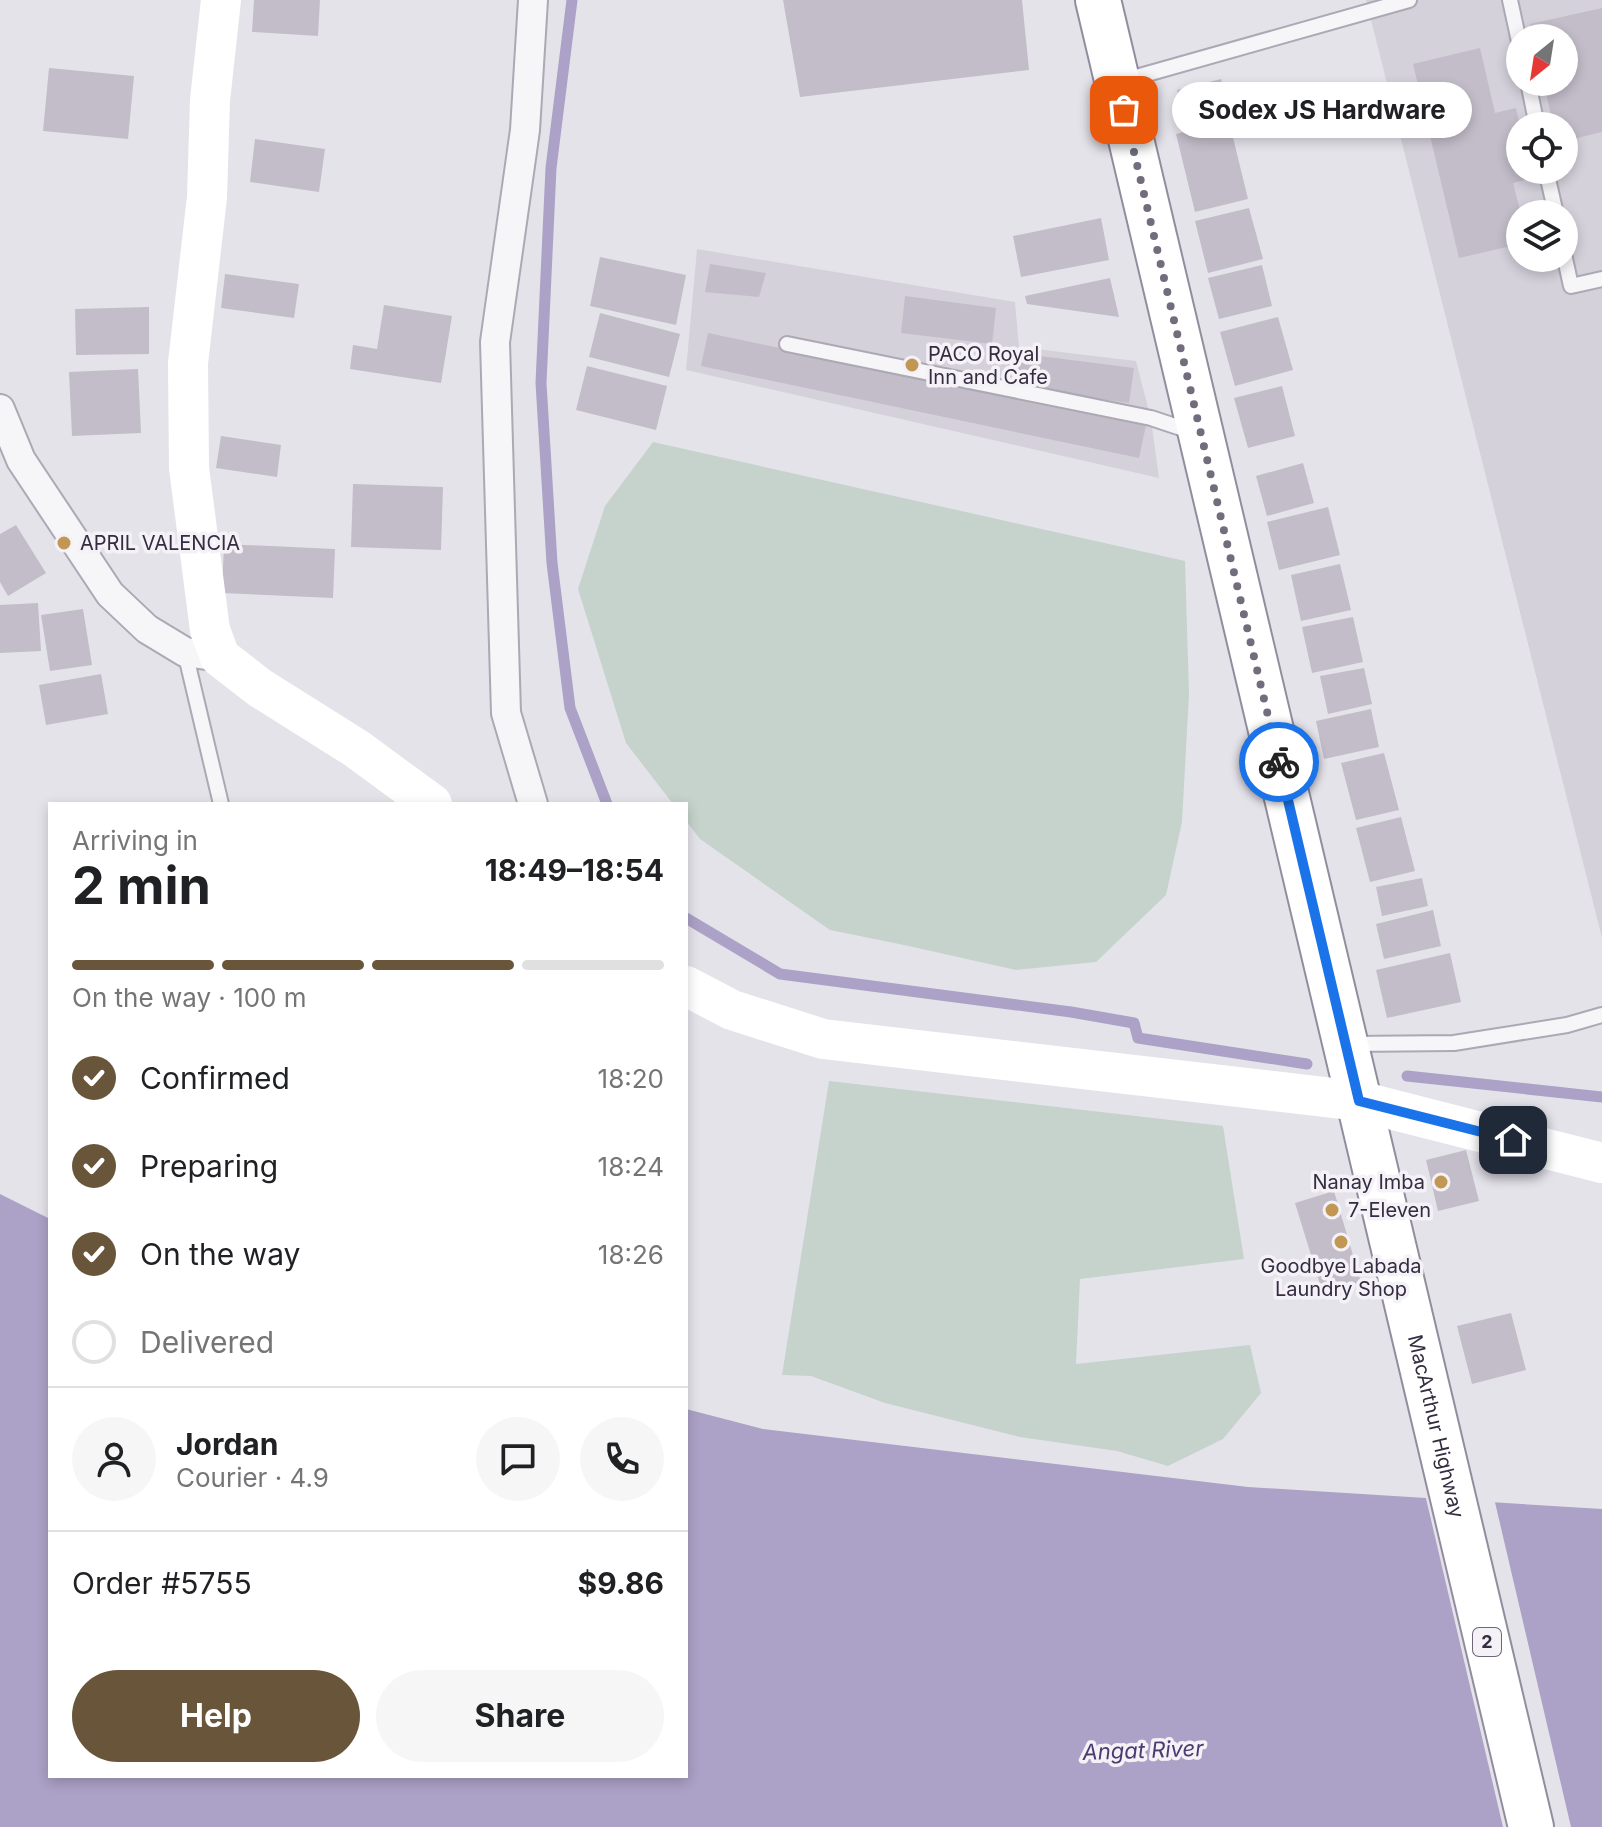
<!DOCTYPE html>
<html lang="en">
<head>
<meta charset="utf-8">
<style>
  :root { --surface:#fff; --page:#f6f6f6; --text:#202124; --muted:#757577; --line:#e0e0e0; --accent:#69563a }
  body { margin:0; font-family:Inter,sans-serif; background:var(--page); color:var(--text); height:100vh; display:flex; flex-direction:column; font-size:30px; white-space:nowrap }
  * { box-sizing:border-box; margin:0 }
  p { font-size:26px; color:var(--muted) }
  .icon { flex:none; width:44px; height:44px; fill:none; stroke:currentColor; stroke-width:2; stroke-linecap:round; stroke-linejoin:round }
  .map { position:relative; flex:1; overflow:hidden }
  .details { position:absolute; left:48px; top:802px; width:640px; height:976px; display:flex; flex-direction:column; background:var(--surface); border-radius:0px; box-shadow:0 4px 12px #0003 }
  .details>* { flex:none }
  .needle { width:52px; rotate:210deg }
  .controls { position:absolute; left:1506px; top:24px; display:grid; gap:16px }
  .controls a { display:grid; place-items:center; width:72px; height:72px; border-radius:50%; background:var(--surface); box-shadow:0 4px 12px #0003; font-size:40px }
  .pin { position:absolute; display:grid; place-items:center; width:68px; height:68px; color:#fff; margin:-34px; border-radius:16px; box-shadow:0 4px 12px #0006 }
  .courier { position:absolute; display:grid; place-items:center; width:80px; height:80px; margin:-40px; border:6px solid #1a73e8; border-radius:50%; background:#fff; color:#222; box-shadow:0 2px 10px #0007 }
  .bubble { position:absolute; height:56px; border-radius:28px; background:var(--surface); box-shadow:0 4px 12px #0003; font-size:26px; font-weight:700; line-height:56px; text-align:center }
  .head em { font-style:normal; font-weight:700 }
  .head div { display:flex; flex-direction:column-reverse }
  .head { display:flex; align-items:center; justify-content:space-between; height:136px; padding:0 24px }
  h1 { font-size:52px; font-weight:700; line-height:60px }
  .bar { display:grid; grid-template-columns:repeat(4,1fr); gap:12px 8px; align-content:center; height:96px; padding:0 24px }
  .bar i { height:10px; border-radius:6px; background:var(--line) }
  .bar .active { background:var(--accent) }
  .bar p { grid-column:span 4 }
  .line { display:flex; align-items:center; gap:20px; padding:0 24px; border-top:2px solid var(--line) }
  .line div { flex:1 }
  .round { display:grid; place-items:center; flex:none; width:84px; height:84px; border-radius:42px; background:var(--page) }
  ol { padding:0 24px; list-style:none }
  li { display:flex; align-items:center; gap:24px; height:88px }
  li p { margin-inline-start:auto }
  li .icon { padding:8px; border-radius:50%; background:var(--accent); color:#fff; stroke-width:4 }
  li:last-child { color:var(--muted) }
  li i { width:44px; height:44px; border:4px solid var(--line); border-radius:50% }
  .button { display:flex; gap:16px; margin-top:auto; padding:16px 24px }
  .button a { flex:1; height:92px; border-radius:48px; background:var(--accent); color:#fff; font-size:32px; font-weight:700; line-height:92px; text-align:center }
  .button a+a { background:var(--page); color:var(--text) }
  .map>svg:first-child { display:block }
</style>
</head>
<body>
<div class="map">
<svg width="1602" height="1827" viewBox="0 0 1602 1827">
  <rect width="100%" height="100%" fill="#e5e3ea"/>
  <!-- built -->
  <path fill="#d5d1db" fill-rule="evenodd" d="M1366 0H1602V938ZM1520 38H1564V82H1520ZM1520 126H1564V170H1520ZM1520 214H1564V258H1520Z
    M697 249 1015 302 1019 347 1136 361 1151 419 1159 478 686 370Z"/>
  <!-- green -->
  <path fill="#c5d3cc" d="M653 442 1185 561 1189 694 1182 822 1166 895 1096 962 1016 970 904 945 830 930 700 839 686 821V804H673L626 743 578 589 605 506Z
    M829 1081 1223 1126 1244 1259 1080 1279 1076 1364 1250 1345 1261 1393 1223 1439 1168 1466 1117 1451 1020 1437 885 1403 811 1376 782 1375Z"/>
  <!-- water -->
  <path fill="#aca1c6" d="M0 1194 50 1219V1776H686V1409L763 1429 1248 1487 1602 1509V1827H0Z"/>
  <!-- pier -->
  <path fill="#e5e3ea" d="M1425 1494 1494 1498 1571 1827H1503Z"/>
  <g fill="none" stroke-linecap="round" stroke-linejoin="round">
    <!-- stream -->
    <path stroke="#aca1c6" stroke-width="11" d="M572 0 551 168 541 383 552 563 570 708 607 804
      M686 918 780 974 1071 1012 1134 1023 1138 1038 1307 1064
      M1407 1076 1602 1097"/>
  </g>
  <!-- building -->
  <path fill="#c2bdc9" d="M254 0H320L318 36 252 32Z
    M783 0H1022L1029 70 800 97Z
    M1602 8V132L1564 141V126H1553L1544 82H1564V38H1534L1530 24Z
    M1480 48 1495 113 1516 108 1520 126V170H1531L1533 178 1513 183 1521 214 1520 244 1459 258 1413 64Z
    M49 68 134 76 128 139 43 131Z
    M1221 79 1230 115 1185 125 1177 90Z
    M1229 121 1248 199 1195 212 1176 134Z
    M255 139 325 149 319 192 250 182Z
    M1249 208 1263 259 1208 273 1195 221Z
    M1101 218 1109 260 1021 277 1013 236Z
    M600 257 686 275 676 325 590 306Z
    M710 264 766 273 759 297 705 292Z
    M1262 265 1272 306 1219 319 1208 278Z
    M225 274 299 284 294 318 221 308Z
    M1110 278 1119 317 1027 304 1025 296Z
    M905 296 996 308 992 344 901 333Z
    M384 305 452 316 441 383 350 369 353 345 377 349Z
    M149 307V354L76 355 75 309Z
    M600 313 680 334 669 377 589 357Z
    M1278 317 1293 370 1235 386 1220 332Z
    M708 333 1146 425 1139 458 701 366Z
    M1016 353 1134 368 1129 403 1012 387Z
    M587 366 667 386 656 430 576 410Z
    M138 369 141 433 72 436 69 372Z
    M1282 386 1295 436 1248 448 1234 398Z
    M221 436 281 445 277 477 216 468Z
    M1303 463 1314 503 1267 516 1256 476Z
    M353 484 443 487 441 550 351 547Z
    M1328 507 1340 555 1279 570 1267 522Z
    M16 525 46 573 8 596 0 582V534Z
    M224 544 335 549 333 598 222 593Z
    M1340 564 1351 610 1301 621 1291 575Z
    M38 603 41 651 0 653V605Z
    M83 609 92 665 50 671 41 615Z
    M1353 617 1363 662 1312 673 1302 627Z
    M1364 668 1372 704 1328 714 1320 676Z
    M101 674 108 714 46 725 39 685Z
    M1371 709 1379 747 1324 759 1316 721Z
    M1384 753 1399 810 1356 820 1341 763Z
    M1401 817 1415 871 1370 882 1356 828Z
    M1422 878 1428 906 1382 916 1376 887Z
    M1433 910 1441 946 1384 959 1376 924Z
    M1450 953 1461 1002 1387 1018 1376 970Z
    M1466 1150 1479 1201 1438 1211 1426 1160Z
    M1334 1191 1361 1282 1323 1294 1295 1203Z
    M1511 1313 1526 1370 1472 1384 1457 1326Z"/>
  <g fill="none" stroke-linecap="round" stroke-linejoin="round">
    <defs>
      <path id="lane" d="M1510 0 1520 46
        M1122 81 1409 0
        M1528 82 1537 126
        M1546 170 1556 214
        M1564 254 1571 286 1602 279
        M787 344 1151 418 1193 432
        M185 652 221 804
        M1350 1044 1454 1043 1567 1025 1602 1015"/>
      <path id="street" d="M0 409 21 460 110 594 147 629 185 652 220 657
        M533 804 506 713 495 342 525 130 533 0"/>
      <g id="highway">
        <path id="s1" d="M1098 0 1531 1827"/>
      </g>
    </defs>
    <!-- lane casing -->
    <use href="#lane" stroke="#aca8b4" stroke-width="18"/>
    <!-- street casing -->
    <use href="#street" stroke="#aca8b4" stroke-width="32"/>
    <!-- highway casing -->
    <use href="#highway" stroke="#938c9f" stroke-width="48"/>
    <!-- lane -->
    <use href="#lane" stroke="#f6f5f8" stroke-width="14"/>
    <!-- street -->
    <use href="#street" stroke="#f6f5f8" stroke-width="28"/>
    <!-- secondary -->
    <path stroke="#fff" stroke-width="40" d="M221 0 210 100 207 197 188 363 189 468 210 630 220 657 260 688 357 749 432 804
      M686 986 732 1010 823 1039 1359 1101 1602 1163"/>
    <!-- highway -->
    <use href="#highway" stroke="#fff" stroke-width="44"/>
  </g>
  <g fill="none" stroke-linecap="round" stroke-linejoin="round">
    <!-- done -->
    <path stroke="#726c7c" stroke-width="8" stroke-dasharray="0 14.4" d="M1124 110 1279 762"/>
    <!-- route -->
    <path stroke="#1a73e8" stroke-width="10" d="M1279 762 1359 1101 1513 1140"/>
  </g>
  <!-- markers -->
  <g fill="#c29754" stroke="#f4f2f7" stroke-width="3">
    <circle cx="912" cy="365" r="8"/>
    <circle cx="64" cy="543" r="8"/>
    <circle cx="1441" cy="1182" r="8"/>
    <circle cx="1332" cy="1210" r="8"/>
    <circle cx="1341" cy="1242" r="8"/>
  </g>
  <g text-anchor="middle" stroke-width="7" stroke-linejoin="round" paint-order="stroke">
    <!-- shield labels -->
    <rect fill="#f4f2f7" stroke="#6e6777" stroke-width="2" x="1473" y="1628" width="28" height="28" rx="6"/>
    <g font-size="18" font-weight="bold" fill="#342c40">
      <text x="1487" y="1648">2</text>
    </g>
    <!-- poi labels -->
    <g font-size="20" fill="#342c40" stroke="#f4f2f7" text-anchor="start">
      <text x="928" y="361">PACO Royal<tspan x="928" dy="23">Inn and Cafe</tspan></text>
      <text x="80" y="550">APRIL VALENCIA</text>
      <text x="1425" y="1189" text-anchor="end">Nanay Imba</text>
      <text x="1348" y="1217">7-Eleven</text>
      <text x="1341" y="1273" text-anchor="middle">Goodbye Labada<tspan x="1341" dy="23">Laundry Shop</tspan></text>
    </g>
    <!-- street labels -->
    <g font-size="20" fill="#342c40" stroke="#f4f2f7">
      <text dy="7" stroke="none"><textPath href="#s1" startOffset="1466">MacArthur Highway</textPath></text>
    </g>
    <!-- water labels -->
    <g font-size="22" font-style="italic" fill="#4b3a71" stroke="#f4f2f7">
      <text transform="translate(1143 1750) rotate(-2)" y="8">Angat River</text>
    </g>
  </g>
</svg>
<div class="controls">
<a><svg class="needle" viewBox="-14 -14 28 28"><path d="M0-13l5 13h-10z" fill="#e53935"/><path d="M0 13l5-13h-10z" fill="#757577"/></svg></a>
<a><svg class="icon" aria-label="locate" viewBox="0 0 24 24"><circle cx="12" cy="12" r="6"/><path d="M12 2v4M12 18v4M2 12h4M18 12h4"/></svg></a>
<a><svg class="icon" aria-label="layers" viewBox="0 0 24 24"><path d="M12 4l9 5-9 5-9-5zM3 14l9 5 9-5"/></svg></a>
</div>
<div class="pin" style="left:1124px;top:110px;background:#ea580c"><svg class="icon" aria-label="bag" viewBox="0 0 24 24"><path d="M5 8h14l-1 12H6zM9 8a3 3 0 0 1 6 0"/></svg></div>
<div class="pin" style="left:1513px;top:1140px;background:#1f2937"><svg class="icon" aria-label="home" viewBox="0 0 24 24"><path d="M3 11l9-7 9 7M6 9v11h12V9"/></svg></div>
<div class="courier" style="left:1279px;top:762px"><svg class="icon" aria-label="bike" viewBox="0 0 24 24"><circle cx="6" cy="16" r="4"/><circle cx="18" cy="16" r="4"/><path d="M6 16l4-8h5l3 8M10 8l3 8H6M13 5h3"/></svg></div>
<div class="bubble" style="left:1172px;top:82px;width:300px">Sodex JS Hardware</div>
<section class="details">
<div class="head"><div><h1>2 min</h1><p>Arriving in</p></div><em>18:49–18:54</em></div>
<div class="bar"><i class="active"></i><i class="active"></i><i class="active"></i><i></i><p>On the way · 100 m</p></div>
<ol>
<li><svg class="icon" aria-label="check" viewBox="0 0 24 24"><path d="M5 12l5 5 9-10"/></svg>Confirmed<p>18:20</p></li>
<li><svg class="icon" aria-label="check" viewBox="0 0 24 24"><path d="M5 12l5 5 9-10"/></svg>Preparing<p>18:24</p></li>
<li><svg class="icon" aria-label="check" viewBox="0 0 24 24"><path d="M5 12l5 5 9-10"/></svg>On the way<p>18:26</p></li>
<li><i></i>Delivered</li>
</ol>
<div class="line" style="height:144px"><a class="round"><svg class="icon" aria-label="person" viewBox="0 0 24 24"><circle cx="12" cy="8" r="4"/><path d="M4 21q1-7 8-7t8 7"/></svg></a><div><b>Jordan</b><p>Courier · 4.9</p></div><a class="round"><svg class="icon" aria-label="chat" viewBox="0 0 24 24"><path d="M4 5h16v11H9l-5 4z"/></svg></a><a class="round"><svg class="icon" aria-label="phone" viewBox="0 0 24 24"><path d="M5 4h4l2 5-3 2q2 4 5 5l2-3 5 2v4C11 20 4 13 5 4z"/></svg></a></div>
<div class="line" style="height:104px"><div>Order #5755</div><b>$9.86</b></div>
<div class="button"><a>Help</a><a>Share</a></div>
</section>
</div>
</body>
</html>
